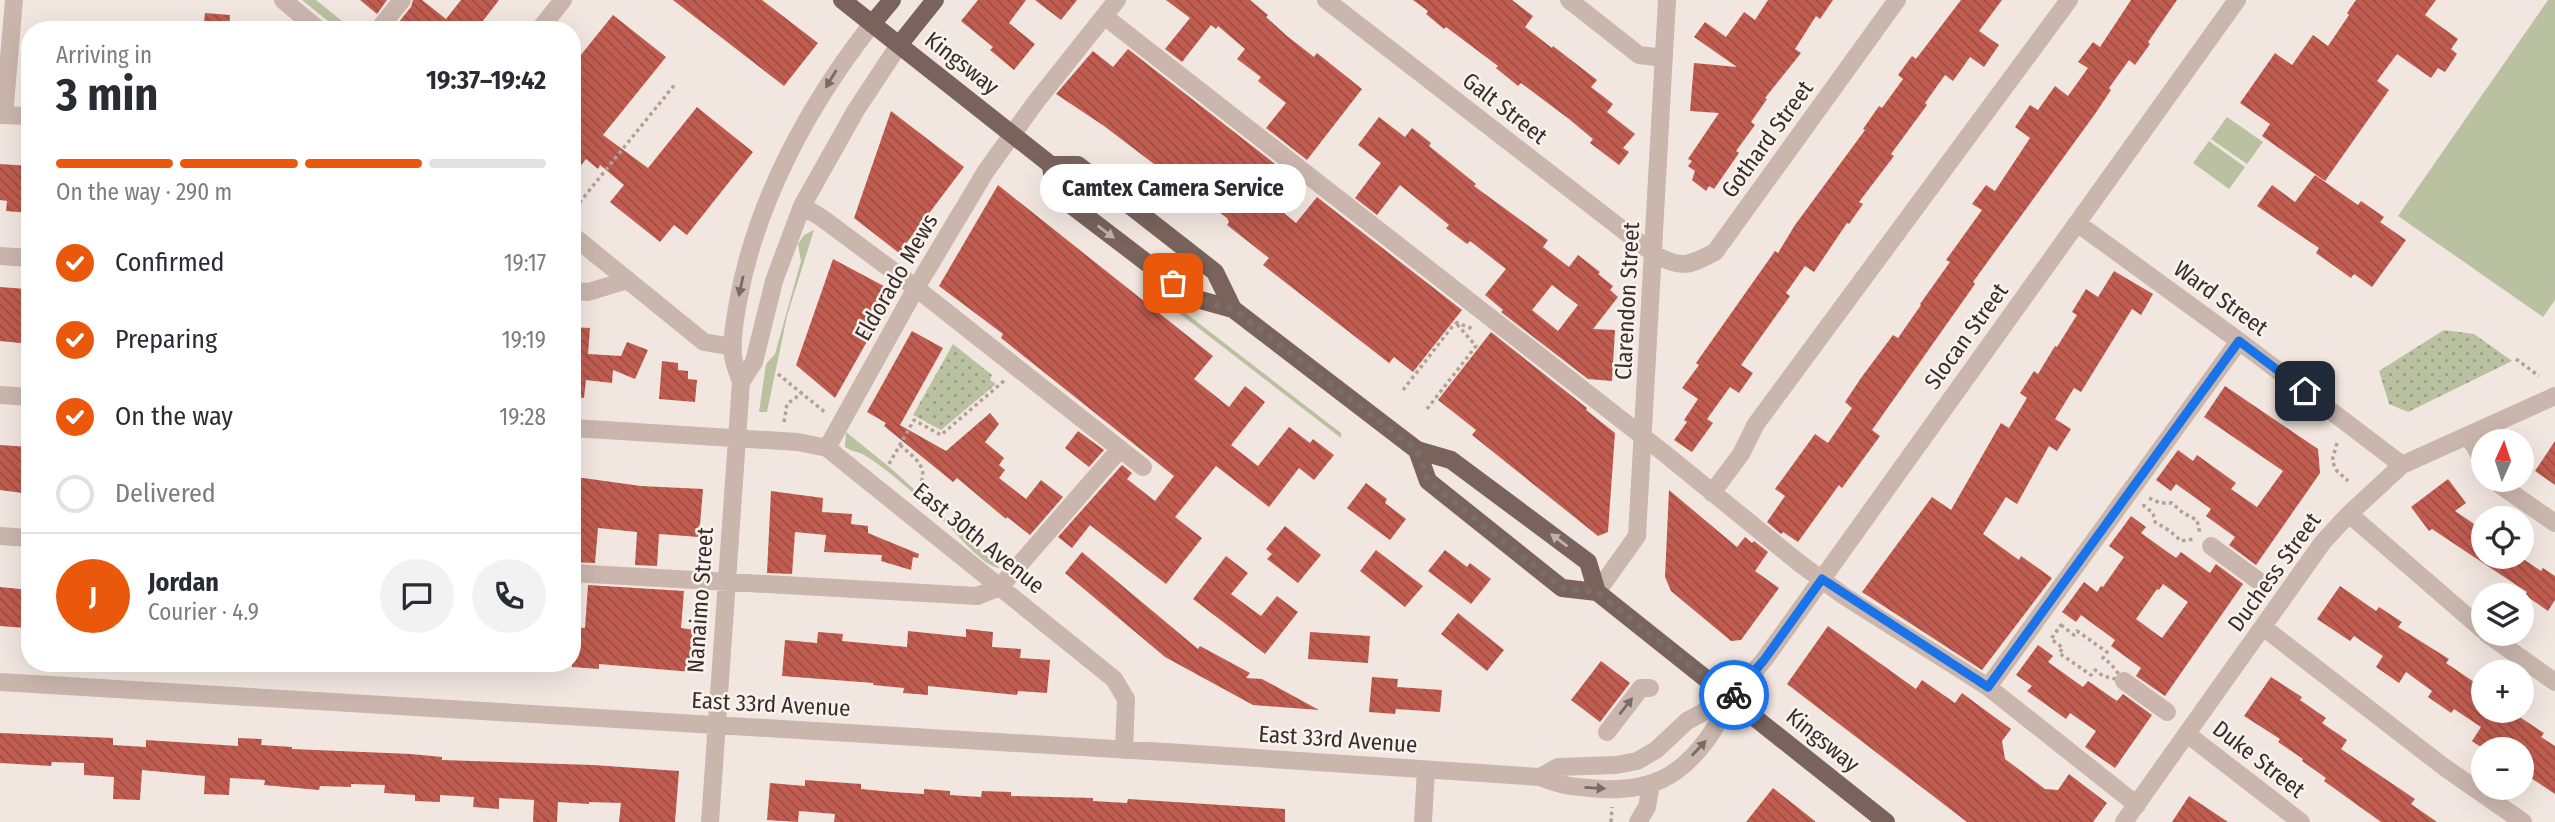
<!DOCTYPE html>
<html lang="en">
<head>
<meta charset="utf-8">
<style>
  :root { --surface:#fff; --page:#f2f2f3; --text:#2b2b33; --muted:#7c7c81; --line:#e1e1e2; --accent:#ea580c }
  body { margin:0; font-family:"Fira Sans Condensed",sans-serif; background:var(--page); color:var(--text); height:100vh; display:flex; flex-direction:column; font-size:26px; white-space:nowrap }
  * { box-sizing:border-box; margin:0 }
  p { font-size:23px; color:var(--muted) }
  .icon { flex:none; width:38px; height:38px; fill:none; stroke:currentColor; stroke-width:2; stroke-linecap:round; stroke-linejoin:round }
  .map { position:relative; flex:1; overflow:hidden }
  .drawer { position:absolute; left:21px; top:21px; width:560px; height:651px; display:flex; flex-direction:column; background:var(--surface); border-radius:28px; box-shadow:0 7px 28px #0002 }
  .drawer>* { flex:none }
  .needle { width:46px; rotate:3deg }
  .buttons { position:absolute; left:2471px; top:429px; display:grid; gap:14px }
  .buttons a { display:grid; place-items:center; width:63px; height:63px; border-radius:50%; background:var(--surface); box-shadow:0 7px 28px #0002; font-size:35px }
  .pin { position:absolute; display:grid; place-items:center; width:60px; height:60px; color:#fff; margin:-30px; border-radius:14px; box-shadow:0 4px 10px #0006 }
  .courier { position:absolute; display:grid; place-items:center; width:70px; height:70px; margin:-35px; border:5px solid #1a73e8; border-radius:50%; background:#fff; color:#222; box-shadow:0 2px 9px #0007 }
  .bubble { position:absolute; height:49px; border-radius:24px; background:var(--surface); box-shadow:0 7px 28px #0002; font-size:23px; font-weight:700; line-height:49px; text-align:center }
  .overview em { font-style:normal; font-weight:700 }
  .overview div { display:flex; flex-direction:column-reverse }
  .overview { display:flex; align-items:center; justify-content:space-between; height:119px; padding:0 35px }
  h1 { font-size:46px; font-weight:700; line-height:52px }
  .bar { display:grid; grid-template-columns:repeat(4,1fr); gap:10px 7px; align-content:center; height:84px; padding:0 35px }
  .bar i { height:9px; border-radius:5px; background:var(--line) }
  .bar .selected { background:var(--accent) }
  .bar p { grid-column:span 4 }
  .line { display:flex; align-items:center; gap:18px; padding:0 35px; border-top:2px solid var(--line) }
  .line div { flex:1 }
  .round { display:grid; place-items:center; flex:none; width:74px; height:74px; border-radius:37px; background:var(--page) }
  ol { padding:0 35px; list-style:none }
  li { display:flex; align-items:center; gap:21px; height:77px }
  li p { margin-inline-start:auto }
  li .icon { padding:7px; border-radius:50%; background:var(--accent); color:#fff; stroke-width:4 }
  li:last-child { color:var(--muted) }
  li i { width:38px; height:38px; border:4px solid var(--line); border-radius:50% }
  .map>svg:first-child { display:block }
</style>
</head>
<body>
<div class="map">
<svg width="2555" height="822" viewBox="0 0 2555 822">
  <defs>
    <pattern id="park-dots" width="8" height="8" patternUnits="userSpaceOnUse" patternTransform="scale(1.75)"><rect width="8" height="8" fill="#bac1a0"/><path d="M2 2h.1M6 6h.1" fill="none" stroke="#989d83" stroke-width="1.8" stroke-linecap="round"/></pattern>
    <pattern id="building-back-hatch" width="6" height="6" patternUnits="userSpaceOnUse" patternTransform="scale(1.75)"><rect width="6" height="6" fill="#c15d50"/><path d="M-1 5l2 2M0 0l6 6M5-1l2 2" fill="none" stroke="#9e4d43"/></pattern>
  </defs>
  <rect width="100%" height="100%" fill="#f2e7e0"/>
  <!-- grass -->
  <path fill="#bac1a0" d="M302 0H316L353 30H339Z
    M2548 0H2555V300L2543 317 2398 216Z
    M2227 117 2263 142 2247 164 2211 139Z
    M2209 141 2245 167 2229 189 2193 163Z
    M814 230 787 316 767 412H759L766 364 775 354 801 261 798 244 804 235Z
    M1152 287 1341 433V438L1149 290Z
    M846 432 893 470 1000 568C986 568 961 539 951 528 929 507 890 470 864 455 858 451 852 452 845 447Z"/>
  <!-- park -->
  <path fill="url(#park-dots)" d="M2444 330 2474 334 2512 361 2408 412 2389 404 2379 371Z
    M953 344 992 375 990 380 996 384 941 430 913 415Z"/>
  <!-- building -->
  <path fill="url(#building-back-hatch)" fill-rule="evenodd" d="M360 0H387L377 14Z
    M413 0H422L446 19 461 0H499L476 30H396L394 28 411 7Z
    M673 0H762L818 43 784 86Z
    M978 0H1026L1009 23 1035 44 1014 70 990 50 993 47 961 21Z
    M1035 0H1077L1061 20Z
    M1166 0H1250L1268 15 1266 17 1287 36 1314 57 1317 53 1362 89 1307 160 1266 128 1286 103 1258 81 1261 77 1237 59 1245 49 1218 26 1216 29 1211 25 1182 62 1165 49 1190 18Z
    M1413 0H1512L1533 16 1525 27 1552 48 1553 46 1597 80 1591 87 1613 104 1607 112 1635 134 1623 148 1629 152 1619 165 1590 143 1593 139 1569 119 1521 83 1518 86 1496 68 1498 66 1446 27 1444 29 1426 14 1428 11Z
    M1768 0H1833L1820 19 1816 16 1795 49 1801 53 1765 98 1767 99 1751 122 1755 125 1736 151 1739 153 1714 189 1709 186 1706 191 1692 180 1695 171 1688 166 1692 161 1688 159 1719 113 1690 111 1694 63 1737 67 1694 37 1705 22 1726 37 1744 12 1755 20Z
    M1961 0H2002L1979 31 1999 45 1984 67 1970 57 1953 81 1945 75 1925 103 1927 105 1891 154 1894 156 1859 202 1863 204 1849 224 1847 223 1814 272 1805 266 1786 293 1790 296 1741 365 1753 373 1739 393 1730 387 1707 419 1713 423 1692 452 1674 440 1687 422 1684 420 1698 399 1682 388 1699 365 1696 363 1775 251 1778 253 1795 225 1865 130 1863 129 1879 106 1882 108 1903 79 1898 75 1912 56 1916 59Z
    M2131 0H2177L2148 42 2150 44 2135 65 2129 60 2109 88 2111 90 2095 114 1973 282 1975 284 1872 430 1880 436 1842 488 1839 485 1798 542 1783 532 1781 534 1767 522 1785 496 1775 489 1815 434 1828 443 1852 408 1845 402 1861 378 1893 335 1898 338 1921 305 1920 304 1950 262 1946 260 1982 210 1972 204 1986 185 1995 191 2030 138 2015 127 2030 105 2038 110 2055 86 2068 96 2088 68 2078 62 2093 42 2100 47Z
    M2356 0H2436L2425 15 2458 39 2451 49 2457 54 2445 72 2438 68 2431 78 2397 54 2377 81 2389 90 2325 181 2262 136 2270 124 2240 103 2275 53 2292 65 2313 35 2328 46 2349 15 2347 13Z
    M205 13 230 15 229 30H203Z
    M613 15 666 57 603 135 648 168 697 107 753 152 687 235 674 225 660 242 610 202 624 185 600 165 598 169 586 159 572 177V66Z
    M1128 49 1293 178 1273 204 1296 223 1317 197 1462 310 1413 372 1394 357 1389 363 1263 265 1269 258 1227 225 1229 222 1227 218 1203 200 1208 194 1181 173 1175 180 1104 126 1056 94 1093 51 1113 67Z
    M891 111 964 167 899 253 854 218Z
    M1379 117 1405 137 1412 128 1431 143 1429 146 1476 184 1474 186 1548 240 1543 247 1569 267 1578 255 1600 272 1598 274 1613 286 1610 290 1618 297 1593 329 1615 330 1612 381 1588 379 1501 312 1503 310 1485 295 1506 269 1470 241 1467 244 1446 228 1449 225 1400 185 1377 215 1355 198 1381 163 1358 145ZM1552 285 1578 305 1558 331 1532 310Z
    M0 164 30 166V213L6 211 7 201 0 200Z
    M2315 175 2358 205 2361 201 2384 217 2380 222 2406 240 2372 287 2354 274 2351 278 2316 253 2319 248 2257 206 2272 185 2295 202Z
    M998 185 1213 356 1194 379 1229 407 1245 386 1265 402 1231 445 1258 466 1289 427 1310 443 1313 439 1334 455 1314 480 1299 468 1269 507 1216 466 1175 517 1202 538 1166 584 1090 525 1072 548 1058 537 1122 465 1132 473 1127 479 1155 501 1174 476 1001 338 1003 334 939 286Z
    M833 259 895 292 835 398 796 365Z
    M2114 271 2153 294 2141 315 2132 309 2081 392 2074 388 2055 419 2071 429 2057 451 2049 446 2017 504 2006 497 1983 534 2019 560 2021 556 2052 578 1982 670 1862 592 1932 497 1951 510 2001 423 2009 428 2027 398 2020 393 2034 371 2038 374 2055 346 2057 347 2077 315 2072 312 2086 289 2098 297Z
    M0 287 26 289 24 319 30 320V344L0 341Z
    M572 327 590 328 588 354 621 356 627 342 648 350 635 379 613 370 612 383 586 380 584 398 572 397Z
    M912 331 943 348 900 425 946 451 990 413 999 424 985 442 1004 458 999 465 1005 470 999 478 1026 499 1041 480 1063 497 1030 535 1007 517 1006 519 957 478 953 482 884 426 886 423 867 412Z
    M1491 332 1587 408 1586 410 1615 433 1608 532 1598 536 1472 435 1476 430 1438 400Z
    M662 361 678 363V370L688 371V379L697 380 695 402 659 399Z
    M2225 386 2318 449 2320 473 2256 565 2229 545 2235 537 2206 516 2211 509 2176 484 2171 491 2156 480 2178 450 2193 461 2197 455 2236 483 2231 489 2257 507 2283 471 2204 417Z
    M1078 431 1104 450 1089 467 1065 448Z
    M2555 441V485L2535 471Z
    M0 445 30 447V494L0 490Z
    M583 478 641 486 703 489 699 537 659 534 657 566 635 565 637 532 598 528 595 563 572 562V479Z
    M2448 479 2466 503 2455 511 2483 530V556H2519L2541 571 2543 568 2555 576V600L2548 611 2525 595 2527 592 2483 563 2432 529 2429 531 2411 507Z
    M1366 483 1387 499 1385 503 1406 519 1390 540 1347 508Z
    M1669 490 1737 547 1745 537 1752 543 1754 541 1768 552 1755 571 1779 588 1741 640 1731 641 1671 591 1665 577Z
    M771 491 823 498 822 512 852 514 851 524 868 526V533L919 554 918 558 913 557 911 570 881 561 882 555 824 552 826 535 795 532 792 574 767 573Z
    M2131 516 2146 527 2141 533 2176 558 2181 552 2210 573 2216 564 2243 584 2165 696 2136 676 2141 668 2111 646 2115 640 2081 615 2076 622 2062 612 2084 582 2097 592 2101 586 2103 587 2124 557 2109 546ZM2163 584 2188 602 2162 638 2136 619 2157 589 2159 590Z
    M1285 526 1321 555 1298 583 1267 559 1272 554 1266 549Z
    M1376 550 1423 586 1405 607 1360 571Z
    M1445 550 1467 567 1470 563 1491 579 1471 604 1428 571Z
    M1082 552 1198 649 1200 646 1250 673 1246 678 1262 679 1319 710 1253 705 1165 657 1065 573Z
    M1226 556 1248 573 1231 594 1261 616 1277 596 1298 612 1265 654 1193 599Z
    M588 585 684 591 681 628 696 630 692 672 599 664V669L572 667V627L585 628Z
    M2340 586 2376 611 2379 607 2402 622 2398 627 2449 659 2446 663 2483 688V710H2509L2544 733 2541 737 2555 746V794L2522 772V749H2484L2472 741 2481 727 2454 709 2451 713 2428 697 2432 691 2406 672 2399 683 2376 667 2383 656 2354 636 2350 641 2317 619Z
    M0 587 30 590 27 628 0 626Z
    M1458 613 1504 650 1487 671 1441 634Z
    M1828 626 1916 689 1922 680 1955 703 1962 693 1989 713 2011 729 2002 741 2005 759 2045 789 2058 790 2069 774 2107 803 2093 822H1967L1787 684Z
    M966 629 993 632 992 647 1021 649 1020 658 1050 660 1047 693 1018 691 1017 695 928 686V695L903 693 904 688 873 685 874 683 782 676 785 640 817 643 818 632 843 634 842 641 907 647 908 631 966 637Z
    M1310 632 1370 636 1368 663 1308 659Z
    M2038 645 2053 656 2048 662 2083 687 2088 681 2117 701 2123 694 2152 715 2115 768 2085 747 2096 731 2070 713 2066 719 2027 691 2032 686 2016 675Z
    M1601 661 1630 683 1600 722 1571 700Z
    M1372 677 1398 679 1397 687 1442 690 1440 712 1396 709 1395 714 1369 712Z
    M2271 677 2302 697 2300 700 2326 718 2322 723 2347 740 2341 749 2415 799 2411 804 2437 822H2381L2324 781 2326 778 2302 761 2303 759 2278 742 2280 739 2244 716Z
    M0 733 113 738V745L146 747V740L238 746V738L262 739 261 745 292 747V749L411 754 442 757V760L593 765 679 771 675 822H619L621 803 589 802V804L558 802 557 822H533L534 800 499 798V809L473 807 474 797 440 795V802L415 801V795L384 793 385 785 351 784V787L320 786 319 790 264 785 265 780 230 778 229 795 204 794 205 776 142 770 140 800 113 799 114 777 84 775V763L52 762 51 766 0 763Z
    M805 780 861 784V789L892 792 924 794V789L950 791V795L981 797 982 791 1011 792V796L1093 798V801L1127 803 1128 799 1285 809V822H834L835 814 799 811 798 822 767 820 770 783 805 786Z
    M1773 788 1796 806 1816 822H1746Z
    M2189 796 2228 822H2172Z"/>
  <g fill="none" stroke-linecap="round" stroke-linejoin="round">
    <!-- path -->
    <path stroke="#b6a096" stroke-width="3.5" stroke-dasharray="3.5 3.5" stroke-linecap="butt" d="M575 208 676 83
      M2516 359 2539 376
      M778 374 826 413
      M1403 390 1455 323
      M1427 409 1476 346 1455 322 1473 329
      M784 422 787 404 802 393
      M2337 443 2332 461 2337 471 2348 481
      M900 445C915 458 932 469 917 489
      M889 464 914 420 941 435 1005 380
      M2149 498 2160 503H2172L2183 513 2197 520 2200 534
      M2144 504V506L2153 513 2155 522 2170 531 2181 541 2194 539
      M2061 625 2074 635 2077 631 2107 652 2103 658 2111 664 2124 681 2103 676 2095 670 2091 675 2059 653 2063 648 2051 639Z
      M1611 822 1612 807"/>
    <!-- minor -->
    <path stroke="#cab6ac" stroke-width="18" d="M283 0 319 30
      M1326 0 1654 254C1681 269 1688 266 1715 252L1897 0
      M1569 0 1639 55 1664 58
      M1104 16 1664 453 1798 562 1844 596 1988 687 2137 805
      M378 30 402 0
      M539 30 563 0
      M0 115 30 116
      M4 115 14 0
      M802 206 822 218 916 288 1143 467
      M2077 223 2239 341 2402 465
      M572 235 699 338 704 342 733 347
      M0 256 30 258
      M572 291 588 292 628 280
      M741 382 754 362 774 281 802 206 856 110 899 45
      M0 395 30 397
      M572 428 798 442 827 448 1114 679 1126 699 1124 750
      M2468 436 2483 460
      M827 448 916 288 986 171 1035 103 1117 0
      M2496 480 2500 485 2555 523
      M1712 493 1741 454 1756 424 2069 0
      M2349 514 2483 630
      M0 536 30 538
      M2211 546 2260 582
      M572 573 977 596 1000 587 1120 449
      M1597 592 1637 536 1667 0
      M2263 627 2444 767 2523 822
      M2487 634 2555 682
      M2124 681 2167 712
      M0 682 1182 753 1540 777C1564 787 1577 787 1602 789 1650 791 1679 778 1708 738 1718 725 1723 709 1732 696 1742 683 1754 672 1764 660L2237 0
      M1988 687 2239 341
      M1607 732 1641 688H1650
      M2187 734 2301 822
      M1540 777 1558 767 1616 765 1637 761 1656 750 1687 721 1731 697
      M710 822 741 382C738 374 734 364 733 356 731 339 735 320 738 302 756 201 809 104 872 24
      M1423 822 1426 770
      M1638 822 1647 807 1651 785
      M2124 822 2323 542 2349 514 2402 465 2555 396"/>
    <!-- major -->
    <path stroke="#7a635d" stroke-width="18" d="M842 0 1051 165H1078L1215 272 1233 309
      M872 24 892 0
      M899 45 935 0
      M1051 165 1054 192 1193 298 1233 309 1417 450 1451 460 1588 562 1597 592
      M1417 450 1428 481 1562 588 1597 592 1886 822"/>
  </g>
  <!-- one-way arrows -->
  <defs><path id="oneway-solid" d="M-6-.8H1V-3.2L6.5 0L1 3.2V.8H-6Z" transform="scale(1.75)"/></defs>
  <g fill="#7a6b65">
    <use href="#oneway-solid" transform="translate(831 79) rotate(121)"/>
    <use href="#oneway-solid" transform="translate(741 286) rotate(102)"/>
    <use href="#oneway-solid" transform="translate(1626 706) rotate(-52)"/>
    <use href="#oneway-solid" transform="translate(1699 748) rotate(-47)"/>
    <use href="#oneway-solid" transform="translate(1595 788) rotate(3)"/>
  </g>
  <g fill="#c0b2ac">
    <use href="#oneway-solid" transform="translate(1106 232) rotate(37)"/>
    <use href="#oneway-solid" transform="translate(1559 540) rotate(-143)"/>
  </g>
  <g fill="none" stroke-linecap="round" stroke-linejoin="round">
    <!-- done -->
    <path stroke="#7a6e6a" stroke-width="7" stroke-dasharray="0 12.6" d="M1173 283 1193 298 1233 309 1417 450 1428 481 1562 588 1597 592 1731 697 1734 695"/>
    <!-- route -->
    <path stroke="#1a73e8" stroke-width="9" d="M1734 695 1764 660 1822 579 1988 687 2239 341 2305 391"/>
  </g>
  <g text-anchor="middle" stroke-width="5" stroke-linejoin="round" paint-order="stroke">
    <!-- street labels -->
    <g font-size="23" fill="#392d2b" stroke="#faf2ed">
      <text transform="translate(962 63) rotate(38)" y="8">Kingsway</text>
      <text transform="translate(1505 108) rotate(38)" y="8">Galt Street</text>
      <text transform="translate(1767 139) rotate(-54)" y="8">Gothard Street</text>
      <text transform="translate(896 277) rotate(-60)" y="8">Eldorado Mews</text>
      <text transform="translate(2221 298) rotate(36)" y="8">Ward Street</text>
      <text transform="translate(1627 301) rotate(-87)" y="8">Clarendon Street</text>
      <text transform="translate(1966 336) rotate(-54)" y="8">Slocan Street</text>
      <text transform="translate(979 538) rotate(39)" y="8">East 30th Avenue</text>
      <text transform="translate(2274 572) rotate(-54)" y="8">Duchess Street</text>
      <text transform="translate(700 600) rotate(-86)" y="8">Nanaimo Street</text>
      <text transform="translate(771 704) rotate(3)" y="8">East 33rd Avenue</text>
      <text transform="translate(1338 739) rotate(4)" y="8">East 33rd Avenue</text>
      <text transform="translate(1823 740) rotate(39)" y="8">Kingsway</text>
      <text transform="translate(2259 759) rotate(38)" y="8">Duke Street</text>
    </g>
  </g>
</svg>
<div class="buttons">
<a><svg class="needle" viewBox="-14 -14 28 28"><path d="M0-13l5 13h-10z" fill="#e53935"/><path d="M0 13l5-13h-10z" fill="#7c7c81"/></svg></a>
<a><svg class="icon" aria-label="locate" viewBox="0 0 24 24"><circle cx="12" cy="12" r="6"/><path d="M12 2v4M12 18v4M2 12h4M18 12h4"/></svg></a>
<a><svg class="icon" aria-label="layers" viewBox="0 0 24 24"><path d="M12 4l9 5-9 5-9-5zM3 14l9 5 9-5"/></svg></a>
<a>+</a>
<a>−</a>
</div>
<div class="pin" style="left:1173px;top:283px;background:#ea580c"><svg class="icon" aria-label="bag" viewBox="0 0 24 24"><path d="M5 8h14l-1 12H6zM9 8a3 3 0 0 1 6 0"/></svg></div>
<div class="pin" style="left:2305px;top:391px;background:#1f2937"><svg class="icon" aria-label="home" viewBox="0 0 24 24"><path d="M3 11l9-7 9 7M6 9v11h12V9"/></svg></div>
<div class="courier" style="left:1734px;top:695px"><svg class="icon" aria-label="bike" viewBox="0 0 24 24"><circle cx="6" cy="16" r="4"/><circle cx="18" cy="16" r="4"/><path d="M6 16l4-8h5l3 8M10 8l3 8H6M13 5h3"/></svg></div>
<div class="bubble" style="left:1040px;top:164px;width:266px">Camtex Camera Service</div>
<section class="drawer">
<div class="overview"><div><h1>3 min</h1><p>Arriving in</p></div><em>19:37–19:42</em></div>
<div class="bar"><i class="selected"></i><i class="selected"></i><i class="selected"></i><i></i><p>On the way · 290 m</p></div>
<ol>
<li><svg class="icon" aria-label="check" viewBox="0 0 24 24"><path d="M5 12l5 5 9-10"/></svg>Confirmed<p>19:17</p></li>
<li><svg class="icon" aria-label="check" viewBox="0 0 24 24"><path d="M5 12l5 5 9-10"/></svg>Preparing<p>19:19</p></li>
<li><svg class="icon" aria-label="check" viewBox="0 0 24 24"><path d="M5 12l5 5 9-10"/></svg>On the way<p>19:28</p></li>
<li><i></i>Delivered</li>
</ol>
<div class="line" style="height:126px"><b class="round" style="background:var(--accent);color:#fff">J</b><div><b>Jordan</b><p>Courier · 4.9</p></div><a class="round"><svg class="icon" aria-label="chat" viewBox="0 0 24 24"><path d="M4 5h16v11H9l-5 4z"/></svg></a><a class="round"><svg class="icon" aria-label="phone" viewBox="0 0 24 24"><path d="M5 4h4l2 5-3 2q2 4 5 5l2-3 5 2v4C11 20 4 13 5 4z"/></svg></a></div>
</section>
</div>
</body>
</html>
